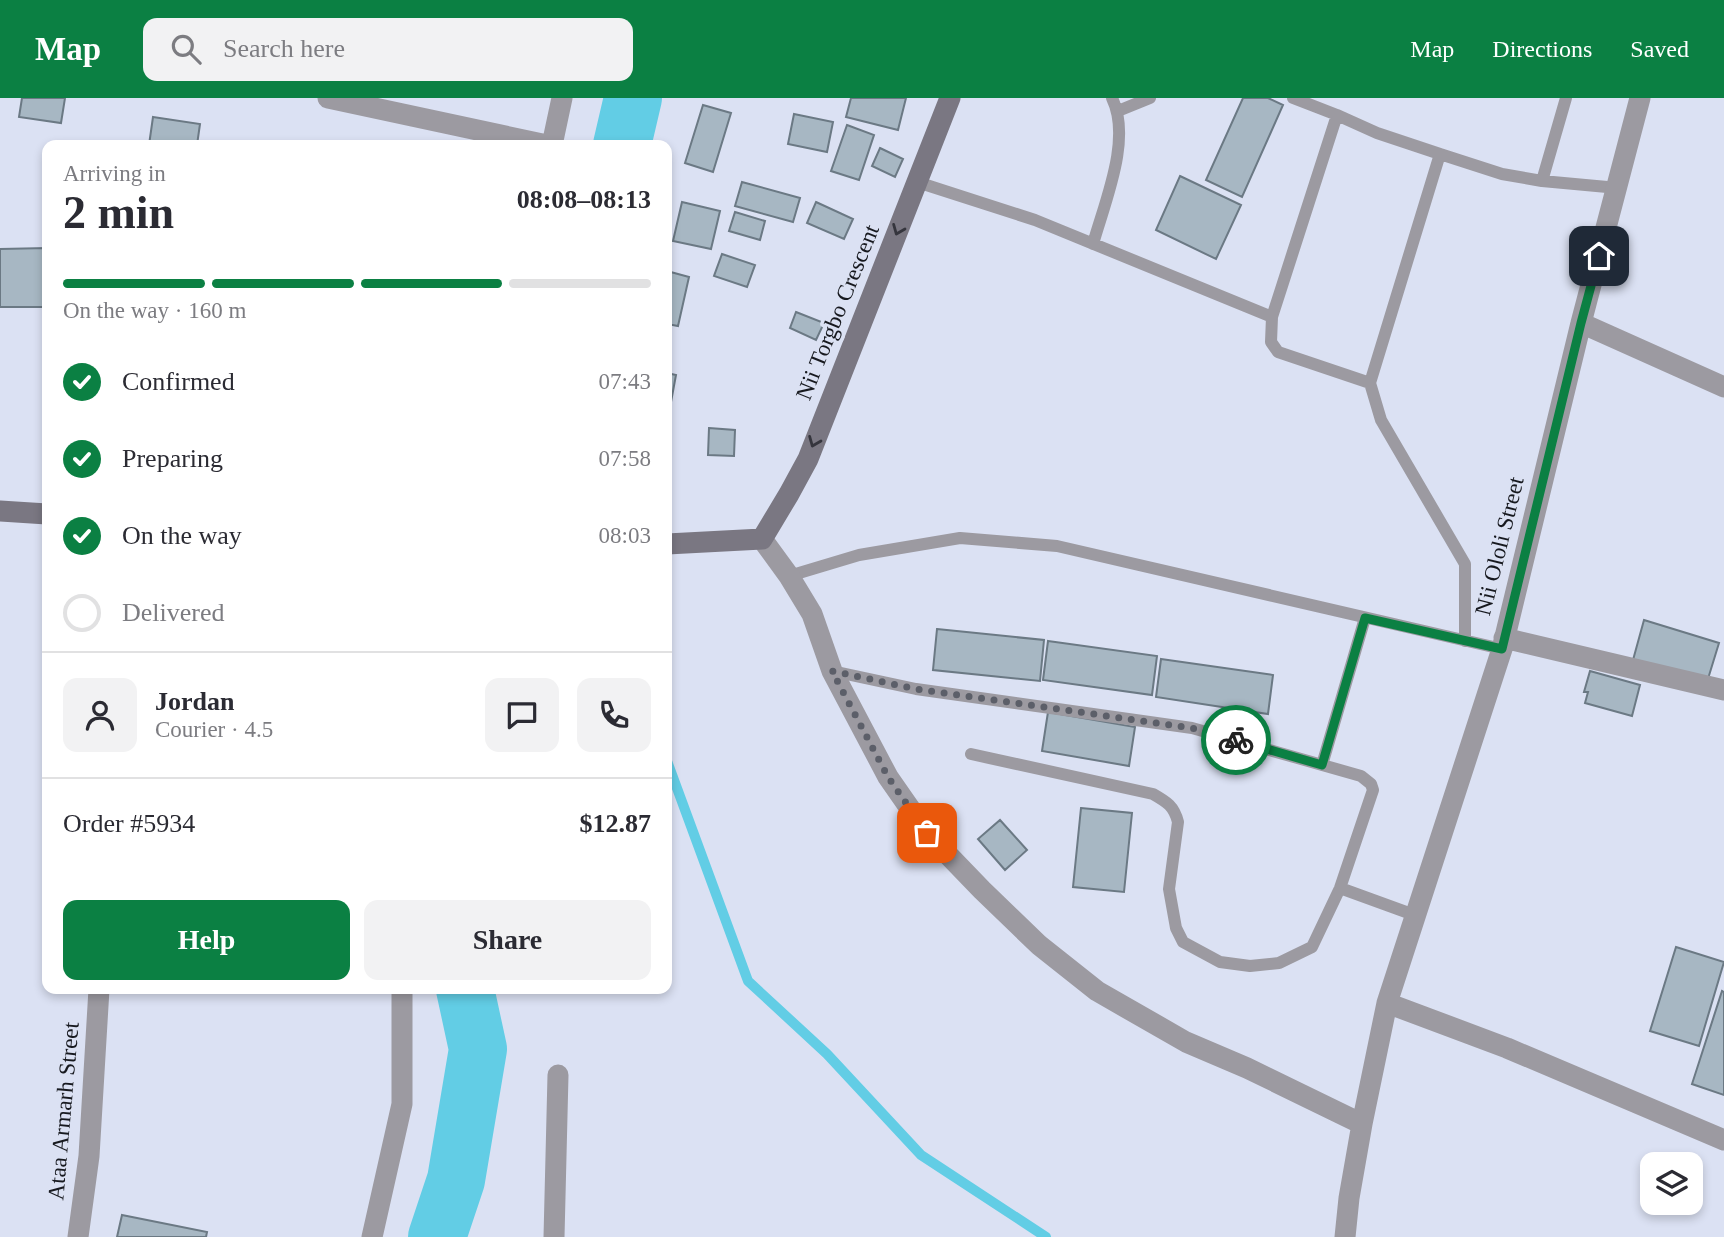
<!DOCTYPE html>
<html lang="en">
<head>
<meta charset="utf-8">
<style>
  :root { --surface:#fff; --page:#f2f2f3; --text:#2b2b33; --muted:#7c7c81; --line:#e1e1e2; --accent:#0b8043 }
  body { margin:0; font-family:"Times New Roman",serif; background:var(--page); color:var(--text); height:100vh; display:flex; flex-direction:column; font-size:26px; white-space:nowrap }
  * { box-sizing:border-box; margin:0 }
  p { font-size:23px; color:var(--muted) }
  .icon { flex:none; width:38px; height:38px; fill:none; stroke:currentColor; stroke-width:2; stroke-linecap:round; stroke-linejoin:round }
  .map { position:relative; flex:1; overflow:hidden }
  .panel { position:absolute; left:42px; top:42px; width:630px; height:854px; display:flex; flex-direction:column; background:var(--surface); border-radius:14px; box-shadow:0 4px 10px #0003 }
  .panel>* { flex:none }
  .tools { position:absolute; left:1640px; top:1054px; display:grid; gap:14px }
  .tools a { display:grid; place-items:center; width:63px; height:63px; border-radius:14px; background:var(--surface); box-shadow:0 4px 10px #0003; font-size:35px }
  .pin { position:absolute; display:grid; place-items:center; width:60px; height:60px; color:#fff; margin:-30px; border-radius:14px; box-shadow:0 4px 10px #0006 }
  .courier { position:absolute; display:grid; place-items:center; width:70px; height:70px; margin:-35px; border:5px solid #0b8043; border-radius:50%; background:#fff; color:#222; box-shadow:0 2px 9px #0007 }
  .overview em { font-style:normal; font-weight:800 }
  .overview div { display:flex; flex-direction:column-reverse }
  .overview { display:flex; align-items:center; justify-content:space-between; height:119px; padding:0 21px }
  h1 { font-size:46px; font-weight:800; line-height:52px }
  .bar { display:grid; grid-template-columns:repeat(4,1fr); gap:10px 7px; align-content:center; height:84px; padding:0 21px }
  .bar i { height:9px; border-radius:5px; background:var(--line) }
  .bar .selected { background:var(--accent) }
  .bar p { grid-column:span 4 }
  .line { display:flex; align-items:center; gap:18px; padding:0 21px; border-top:2px solid var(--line) }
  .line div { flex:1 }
  .round { display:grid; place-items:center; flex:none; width:74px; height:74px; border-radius:14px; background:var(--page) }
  ol { padding:0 21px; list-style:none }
  li { display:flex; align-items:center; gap:21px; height:77px }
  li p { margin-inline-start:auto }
  li .icon { padding:7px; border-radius:50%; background:var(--accent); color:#fff; stroke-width:4 }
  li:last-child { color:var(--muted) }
  li i { width:38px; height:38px; border:4px solid var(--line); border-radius:50% }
  .cta { display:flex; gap:14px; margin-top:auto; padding:14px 21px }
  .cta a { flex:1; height:80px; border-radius:14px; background:var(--accent); color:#fff; font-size:28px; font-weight:800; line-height:80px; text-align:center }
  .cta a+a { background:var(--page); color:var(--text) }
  header { display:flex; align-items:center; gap:42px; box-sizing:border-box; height:98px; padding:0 35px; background:var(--accent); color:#fff }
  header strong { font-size:33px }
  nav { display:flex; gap:38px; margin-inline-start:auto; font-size:24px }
  .search { width:490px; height:63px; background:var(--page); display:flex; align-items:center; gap:18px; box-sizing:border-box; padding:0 24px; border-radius:14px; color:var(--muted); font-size:26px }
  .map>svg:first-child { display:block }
</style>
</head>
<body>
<header>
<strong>Map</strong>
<div class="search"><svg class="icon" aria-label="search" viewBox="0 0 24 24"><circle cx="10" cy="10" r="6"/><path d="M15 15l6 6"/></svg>Search here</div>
<nav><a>Map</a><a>Directions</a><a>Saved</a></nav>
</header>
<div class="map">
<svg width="1724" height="1139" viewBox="0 0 1724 1139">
  <rect width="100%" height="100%" fill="#dbe1f3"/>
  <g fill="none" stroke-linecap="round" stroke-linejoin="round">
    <!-- stream -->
    <path stroke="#62cde5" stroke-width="10" d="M667 663 748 883 827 956 921 1057 1046 1139"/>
    <!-- river -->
    <path stroke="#62cde5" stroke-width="58" d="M622 47 633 0
      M437 1139 456 1082 478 951 465 891"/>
  </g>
  <!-- building -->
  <path fill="#a7b7c3" stroke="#6b7984" stroke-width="2" d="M22 0H65L61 25 19 19Z
    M851 0H906L898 32 846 19Z
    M1243 0H1268L1283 7 1242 99 1206 82Z
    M703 7 731 15 713 74 685 65Z
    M794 16 833 24 827 54 788 46Z
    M153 19 200 26 197 47H149Z
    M847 27 874 37 859 82 831 73Z
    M880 50 903 61 895 79 872 68Z
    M1180 78 1241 107 1216 161 1156 132Z
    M742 84 800 100 793 124 735 108Z
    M682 104 720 113 711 151 673 143Z
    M816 104 853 121 844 141 807 125Z
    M735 114 765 123 760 142 729 133Z
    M47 150V209H0V151Z
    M722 156 755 167 747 189 714 178Z
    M667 173 689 179 678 228 667 226Z
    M796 214 824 225 816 242 790 230Z
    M667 275 676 277 671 304 667 303Z
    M709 330 735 332 734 358 708 357Z
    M1644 522 1719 545 1707 584 1633 562Z
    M937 531 1044 542 1040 583 933 572Z
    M1048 543 1157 558 1152 597 1043 582Z
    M1161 561 1273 577 1268 616 1156 599Z
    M1590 573 1640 587 1632 618 1585 605 1588 594H1584Z
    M1048 614 1135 629 1129 668 1042 653Z
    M1081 710 1132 715 1124 794 1073 789Z
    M1000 722 1027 752 1005 772 978 741Z
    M1676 849 1724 864 1699 948 1650 933Z
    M1722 893 1724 894V997L1692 986Z
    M122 1117 207 1134 206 1139H117Z"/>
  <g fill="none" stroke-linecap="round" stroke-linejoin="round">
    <!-- lane -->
    <path stroke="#9c9aa1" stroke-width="12" d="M1293 0 1337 17
      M1118 13 1150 0
      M1542 83 1566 0
      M917 84 1035 122 1272 219
      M1093 146C1105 103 1132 41 1112 0
      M1370 285 1278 254 1271 244 1272 219 1337 17 1377 35 1440 56
      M789 478 859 457 960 440 1057 448 1502 551
      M1465 543V466L1381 322 1370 285 1440 56 1502 76 1542 83 1618 90
      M832 573 916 591 1192 630 1361 678 1371 686 1373 692 1340 790 1312 849 1279 865 1250 868 1220 864 1183 844 1176 830 1169 791 1178 724C1174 708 1167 704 1153 696L971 656
      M1322 667 1365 520
      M1340 790 1417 818"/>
    <!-- street -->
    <path stroke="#9c9aa1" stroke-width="21" d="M328 0 547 47
      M552 47 562 0
      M1581 225 1724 289
      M762 441 789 478 812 516 832 573 888 679 927 735 982 792 1039 847 1097 893 1186 944 1247 970 1362 1026
      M1504 540 1724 592
      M1387 905 1507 950 1724 1042
      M78 1139 89 1058 99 891
      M372 1139 402 1006V891
      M554 1139 558 977
      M1345 1139 1349 1100 1362 1026 1387 905 1502 551 1581 225 1640 0"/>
    <!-- secondary -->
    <path stroke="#7a7782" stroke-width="21" d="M0 413 47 416
      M667 446 762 441 789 396 808 361 950 0"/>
  </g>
  <!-- one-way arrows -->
  <defs><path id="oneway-chevron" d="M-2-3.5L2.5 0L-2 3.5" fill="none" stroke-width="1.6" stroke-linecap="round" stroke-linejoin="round" transform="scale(1.75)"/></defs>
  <g stroke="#35353d">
    <use href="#oneway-chevron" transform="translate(898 132) rotate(112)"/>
    <use href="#oneway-chevron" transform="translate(814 344) rotate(112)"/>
  </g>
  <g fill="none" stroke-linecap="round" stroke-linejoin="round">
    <!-- done -->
    <path stroke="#5c5f69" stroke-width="7" stroke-dasharray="0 12.6" d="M927 735 888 679 832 573 916 591 1192 630 1236 642"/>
    <!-- route -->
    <path stroke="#0b8043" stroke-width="9" d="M1236 642 1322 667 1365 520 1502 551 1581 225 1599 158"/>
  </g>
  <g text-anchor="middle" stroke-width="7" stroke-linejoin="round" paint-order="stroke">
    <!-- street labels -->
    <g font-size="23" fill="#17191f" stroke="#dbe1f3">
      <text transform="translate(837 214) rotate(-68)" y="8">Nii Torgbo Crescent</text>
      <text transform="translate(1499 448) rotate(-76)" y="8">Nii Ololi Street</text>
      <text transform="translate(63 1013) rotate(-85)" y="8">Ataa Armarh Street</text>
    </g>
  </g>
</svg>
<div class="tools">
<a><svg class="icon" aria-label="layers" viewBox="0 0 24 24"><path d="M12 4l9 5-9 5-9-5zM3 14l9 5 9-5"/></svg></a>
</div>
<div class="pin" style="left:927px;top:735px;background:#ea580c"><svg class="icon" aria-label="bag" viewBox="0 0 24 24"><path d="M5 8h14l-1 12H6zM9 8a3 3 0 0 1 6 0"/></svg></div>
<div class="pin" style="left:1599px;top:158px;background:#1f2937"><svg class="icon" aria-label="home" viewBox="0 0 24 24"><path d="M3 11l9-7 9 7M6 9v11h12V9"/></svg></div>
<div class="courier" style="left:1236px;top:642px"><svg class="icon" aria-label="bike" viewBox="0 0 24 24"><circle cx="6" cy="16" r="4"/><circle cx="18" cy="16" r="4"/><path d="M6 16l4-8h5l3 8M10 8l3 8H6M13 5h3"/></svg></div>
<section class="panel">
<div class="overview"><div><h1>2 min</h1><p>Arriving in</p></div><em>08:08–08:13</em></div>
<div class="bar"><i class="selected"></i><i class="selected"></i><i class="selected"></i><i></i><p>On the way · 160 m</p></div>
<ol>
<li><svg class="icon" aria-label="check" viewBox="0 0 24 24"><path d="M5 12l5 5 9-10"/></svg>Confirmed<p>07:43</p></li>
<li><svg class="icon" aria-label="check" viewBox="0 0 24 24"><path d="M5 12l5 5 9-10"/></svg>Preparing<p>07:58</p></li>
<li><svg class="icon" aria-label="check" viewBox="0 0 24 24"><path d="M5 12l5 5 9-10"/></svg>On the way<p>08:03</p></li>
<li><i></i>Delivered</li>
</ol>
<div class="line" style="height:126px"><a class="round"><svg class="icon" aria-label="person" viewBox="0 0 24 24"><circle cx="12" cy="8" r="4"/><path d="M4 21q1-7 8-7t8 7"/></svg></a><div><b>Jordan</b><p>Courier · 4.5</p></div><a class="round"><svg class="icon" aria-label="chat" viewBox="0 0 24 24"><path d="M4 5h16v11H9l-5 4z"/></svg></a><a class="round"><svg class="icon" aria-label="phone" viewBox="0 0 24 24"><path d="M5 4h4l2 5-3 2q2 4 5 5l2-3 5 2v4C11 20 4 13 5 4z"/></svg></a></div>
<div class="line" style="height:91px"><div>Order #5934</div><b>$12.87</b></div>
<div class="cta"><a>Help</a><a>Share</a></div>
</section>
</div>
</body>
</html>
